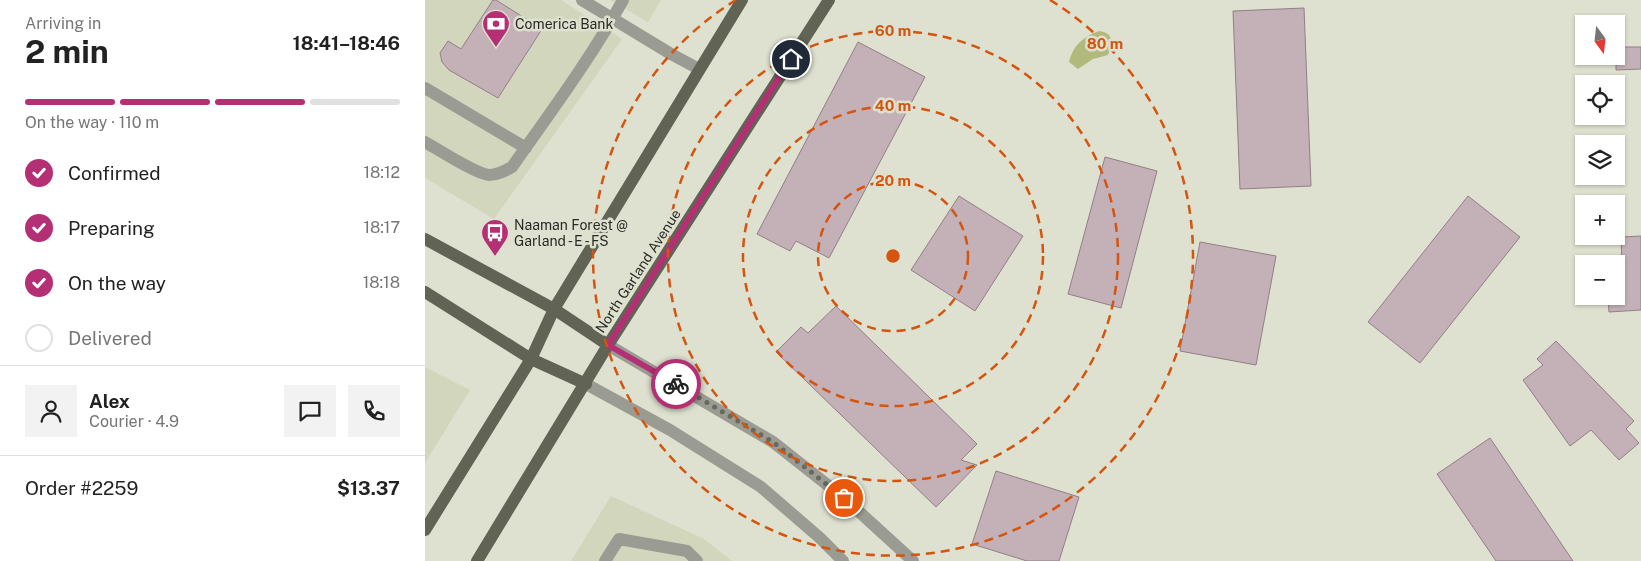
<!DOCTYPE html>
<html lang="en">
<head>
<meta charset="utf-8">
<style>
  :root { --surface:#fff; --page:#f2f2f2; --text:#222; --muted:#767676; --line:#e0e0e0; --accent:#b52f74 }
  body { margin:0; font-family:"Public Sans",sans-serif; background:var(--page); color:var(--text); height:100vh; display:flex; flex-direction:column; font-size:19px; white-space:nowrap }
  * { box-sizing:border-box; margin:0 }
  p { font-size:16px; color:var(--muted) }
  .icon { flex:none; width:28px; height:28px; fill:none; stroke:currentColor; stroke-width:2; stroke-linecap:round; stroke-linejoin:round }
  .map { position:relative; flex:1; overflow:hidden }
  .panel { display:flex; flex-direction:column; background:var(--surface); width:425px }
  .panel>* { flex:none }
  .needle { width:32px; rotate:165deg }
  .controls { position:absolute; left:1150px; top:15px; display:grid; gap:10px }
  .controls a { display:grid; place-items:center; width:50px; height:50px; border-radius:0px; background:var(--surface); box-shadow:0 1px 4px #0004; font-size:25px }
  .pin { position:absolute; display:grid; place-items:center; width:42px; height:42px; color:#fff; margin:-21px; border:2px solid #fff; border-radius:50%; box-shadow:0 1px 5px #0007 }
  .courier { position:absolute; display:grid; place-items:center; width:50px; height:50px; margin:-25px; border:4px solid #b52f74; border-radius:50%; background:#fff; color:#222; box-shadow:0 1px 6px #0007 }
  .summary em { font-style:normal; font-weight:700 }
  .summary div { display:flex; flex-direction:column-reverse }
  .summary { display:flex; align-items:center; justify-content:space-between; height:85px; padding:0 25px }
  h1 { font-size:32px; font-weight:700; line-height:38px }
  .bar { display:grid; grid-template-columns:repeat(4,1fr); gap:8px 5px; align-content:center; height:60px; padding:0 25px }
  .bar i { height:6px; border-radius:4px; background:var(--line) }
  .bar .current { background:var(--accent) }
  .bar p { grid-column:span 4 }
  .line { display:flex; align-items:center; gap:12px; padding:0 25px; border-top:1px solid var(--line) }
  .line div { flex:1 }
  .round { display:grid; place-items:center; flex:none; width:52px; height:52px; border-radius:0px; background:var(--page) }
  ol { padding:0 25px; list-style:none }
  li { display:flex; align-items:center; gap:15px; height:55px }
  li p { margin-inline-start:auto }
  li .icon { padding:5px; border-radius:50%; background:var(--accent); color:#fff; stroke-width:4 }
  li:last-child { color:var(--muted) }
  li i { width:28px; height:28px; border:2px solid var(--line); border-radius:50% }
  main { display:flex; flex:1; min-height:0 }
  .map>svg:first-child { display:block }
</style>
</head>
<body>
<main>
<section class="panel">
<div class="summary"><div><h1>2 min</h1><p>Arriving in</p></div><em>18:41–18:46</em></div>
<div class="bar"><i class="current"></i><i class="current"></i><i class="current"></i><i></i><p>On the way · 110 m</p></div>
<ol>
<li><svg class="icon" aria-label="check" viewBox="0 0 24 24"><path d="M5 12l5 5 9-10"/></svg>Confirmed<p>18:12</p></li>
<li><svg class="icon" aria-label="check" viewBox="0 0 24 24"><path d="M5 12l5 5 9-10"/></svg>Preparing<p>18:17</p></li>
<li><svg class="icon" aria-label="check" viewBox="0 0 24 24"><path d="M5 12l5 5 9-10"/></svg>On the way<p>18:18</p></li>
<li><i></i>Delivered</li>
</ol>
<div class="line" style="height:90px"><a class="round"><svg class="icon" aria-label="person" viewBox="0 0 24 24"><circle cx="12" cy="8" r="4"/><path d="M4 21q1-7 8-7t8 7"/></svg></a><div><b>Alex</b><p>Courier · 4.9</p></div><a class="round"><svg class="icon" aria-label="chat" viewBox="0 0 24 24"><path d="M4 5h16v11H9l-5 4z"/></svg></a><a class="round"><svg class="icon" aria-label="phone" viewBox="0 0 24 24"><path d="M5 4h4l2 5-3 2q2 4 5 5l2-3 5 2v4C11 20 4 13 5 4z"/></svg></a></div>
<div class="line" style="height:65px"><div>Order #2259</div><b>$13.37</b></div>
</section>
<div class="map">
<svg width="1216" height="561" viewBox="0 0 1216 561">
  <rect width="100%" height="100%" fill="#dee1cf"/>
  <!-- built -->
  <path fill="#d2d6bd" d="M0 0H136L197 39 69 219 0 178Z
    M185 0H236L223 22Z
    M0 367 45 390 0 463Z
    M186 496 279 539 307 561H146Z"/>
  <!-- water -->
  <path fill="#b1b97c" d="M674 31C689 33 688 43 683 55L668 59 653 69 644 62C648 45 658 37 674 31Z"/>
  <!-- building -->
  <path fill="#c4b0b7" stroke="#927f86" d="M68 0H71L117 29 73 98 24 70 17 62 15 53 23 41 36 49Z
    M879 8 886 186 815 189 808 11Z
    M433 42 500 77 404 258 371 241 365 251 332 234Z
    M1191 47H1216V69L1191 70Z
    M680 157 732 171 696 308 643 294Z
    M534 196 598 236 550 311 486 270Z
    M1043 196 1095 237 995 363 943 322Z
    M1216 236V310L1184 312 1183 296H1191V264H1186L1197 263 1196 237Z
    M775 242 851 256 831 365 755 351Z
    M411 306 552 444 536 460 552 465 511 507 351 352 376 327 383 333Z
    M1131 341 1209 421 1201 429 1214 443 1194 460 1166 430 1145 446 1098 380 1118 365 1112 359Z
    M1065 438 1148 561H1071L1012 474Z
    M571 471 654 497 634 561H602L547 544Z"/>
  <g fill="none" stroke-linecap="round" stroke-linejoin="round">
    <!-- minor -->
    <path stroke="#9a9b93" stroke-width="12" d="M157 0 246 54 274 69
      M0 88 101 148
      M0 142C13 149 51 174 64 175 73 175 80 171 87 167 125 113 166 58 198 0
      M183 345 348 442 419 498 488 561
      M161 384 245 430 336 487 395 538 418 561
      M180 561 194 539 262 551 272 561"/>
    <!-- major -->
    <path stroke="#616355" stroke-width="12" d="M0 239 129 309 183 345
      M0 292 106 359 161 384
      M0 530 106 359 129 309 317 0
      M52 561 183 345 404 0"/>
  </g>
  <g fill="none" stroke-linecap="round" stroke-linejoin="round">
    <!-- done -->
    <path stroke="#686a60" stroke-width="5" stroke-dasharray="0 9" d="M251 384 348 442 419 498"/>
    <!-- route -->
    <path stroke="#b52f74" stroke-width="6" d="M251 384 183 345 366 59"/>
  </g>
  <!-- distance rings -->
  <g fill="none" stroke="#d5540e" stroke-width="2.5" stroke-dasharray="9 6">
    <circle cx="468" cy="256" r="75"/>
    <circle cx="468" cy="256" r="150"/>
    <circle cx="468" cy="256" r="225"/>
    <path d="M625 0A300 300 0 1 1 311 0"/>
  </g>
  <!-- icons -->
  <defs>
    <symbol id="bank-pin" viewBox="-11 -11 22 30"><path d="M0 17L-7.5 6A9.5 9.5 0 1 1 7.5 6Z" fill="#b52f74" stroke="#dee1cf"/><path d="M-6-4H6V4H-6ZM0-2.3a2.3 2.3 0 1 0 0 4.6a2.3 2.3 0 1 0 0-4.6Z" fill="#fff"/></symbol>
    <symbol id="bus-pin" viewBox="-11 -11 22 30"><path d="M0 17L-7.5 6A9.5 9.5 0 1 1 7.5 6Z" fill="#b52f74" stroke="#dee1cf"/><path d="M-5-6H5V4H4V6H2V4H-2V6H-4V4H-5ZM-3.5-4V0h7V-4ZM-3.5 1.2v1.5H-2V1.2ZM2 1.2v1.5H3.5V1.2Z" fill="#fff"/></symbol>
  </defs>
  <g fill-rule="evenodd">
    <use href="#bank-pin" x="55" y="8" width="32" height="43"/>
    <use href="#bus-pin" x="54" y="217" width="32" height="43"/>
  </g>
  <g text-anchor="middle" stroke-width="5" stroke-linejoin="round" paint-order="stroke">
    <!-- poi labels -->
    <g font-size="14" fill="#292a24" stroke="#dee1cf" text-anchor="start">
      <text x="90" y="29">Comerica Bank</text>
      <text x="89" y="230">Naaman Forest @<tspan x="89" dy="16">Garland - E - FS</tspan></text>
    </g>
    <!-- street labels -->
    <g font-size="14" fill="#292a24" stroke="#dee1cf">
      <text transform="translate(213 271) rotate(-57)" y="5">North Garland Avenue</text>
    </g>
  </g>
  <circle cx="468" cy="256" r="8" fill="#d5540e" stroke="#dee1cf" stroke-width="2.5"/>
  <g font-size="15" text-anchor="middle" font-weight="bold" fill="#d5540e" stroke="#dee1cf" stroke-width="5" stroke-linejoin="round" paint-order="stroke">
    <text x="468" y="36">60 m</text>
    <text x="680" y="49">80 m</text>
    <text x="468" y="111">40 m</text>
    <text x="468" y="186">20 m</text>
  </g>
</svg>
<div class="controls">
<a><svg class="needle" viewBox="-14 -14 28 28"><path d="M0-13l5 13h-10z" fill="#e53935"/><path d="M0 13l5-13h-10z" fill="#767676"/></svg></a>
<a><svg class="icon" aria-label="locate" viewBox="0 0 24 24"><circle cx="12" cy="12" r="6"/><path d="M12 2v4M12 18v4M2 12h4M18 12h4"/></svg></a>
<a><svg class="icon" aria-label="layers" viewBox="0 0 24 24"><path d="M12 4l9 5-9 5-9-5zM3 14l9 5 9-5"/></svg></a>
<a>+</a>
<a>−</a>
</div>
<div class="pin" style="left:419px;top:498px;background:#ea580c"><svg class="icon" aria-label="bag" viewBox="0 0 24 24"><path d="M5 8h14l-1 12H6zM9 8a3 3 0 0 1 6 0"/></svg></div>
<div class="pin" style="left:366px;top:59px;background:#1f2937"><svg class="icon" aria-label="home" viewBox="0 0 24 24"><path d="M3 11l9-7 9 7M6 9v11h12V9"/></svg></div>
<div class="courier" style="left:251px;top:384px"><svg class="icon" aria-label="bike" viewBox="0 0 24 24"><circle cx="6" cy="16" r="4"/><circle cx="18" cy="16" r="4"/><path d="M6 16l4-8h5l3 8M10 8l3 8H6M13 5h3"/></svg></div>
</div>
</main>
</body>
</html>
